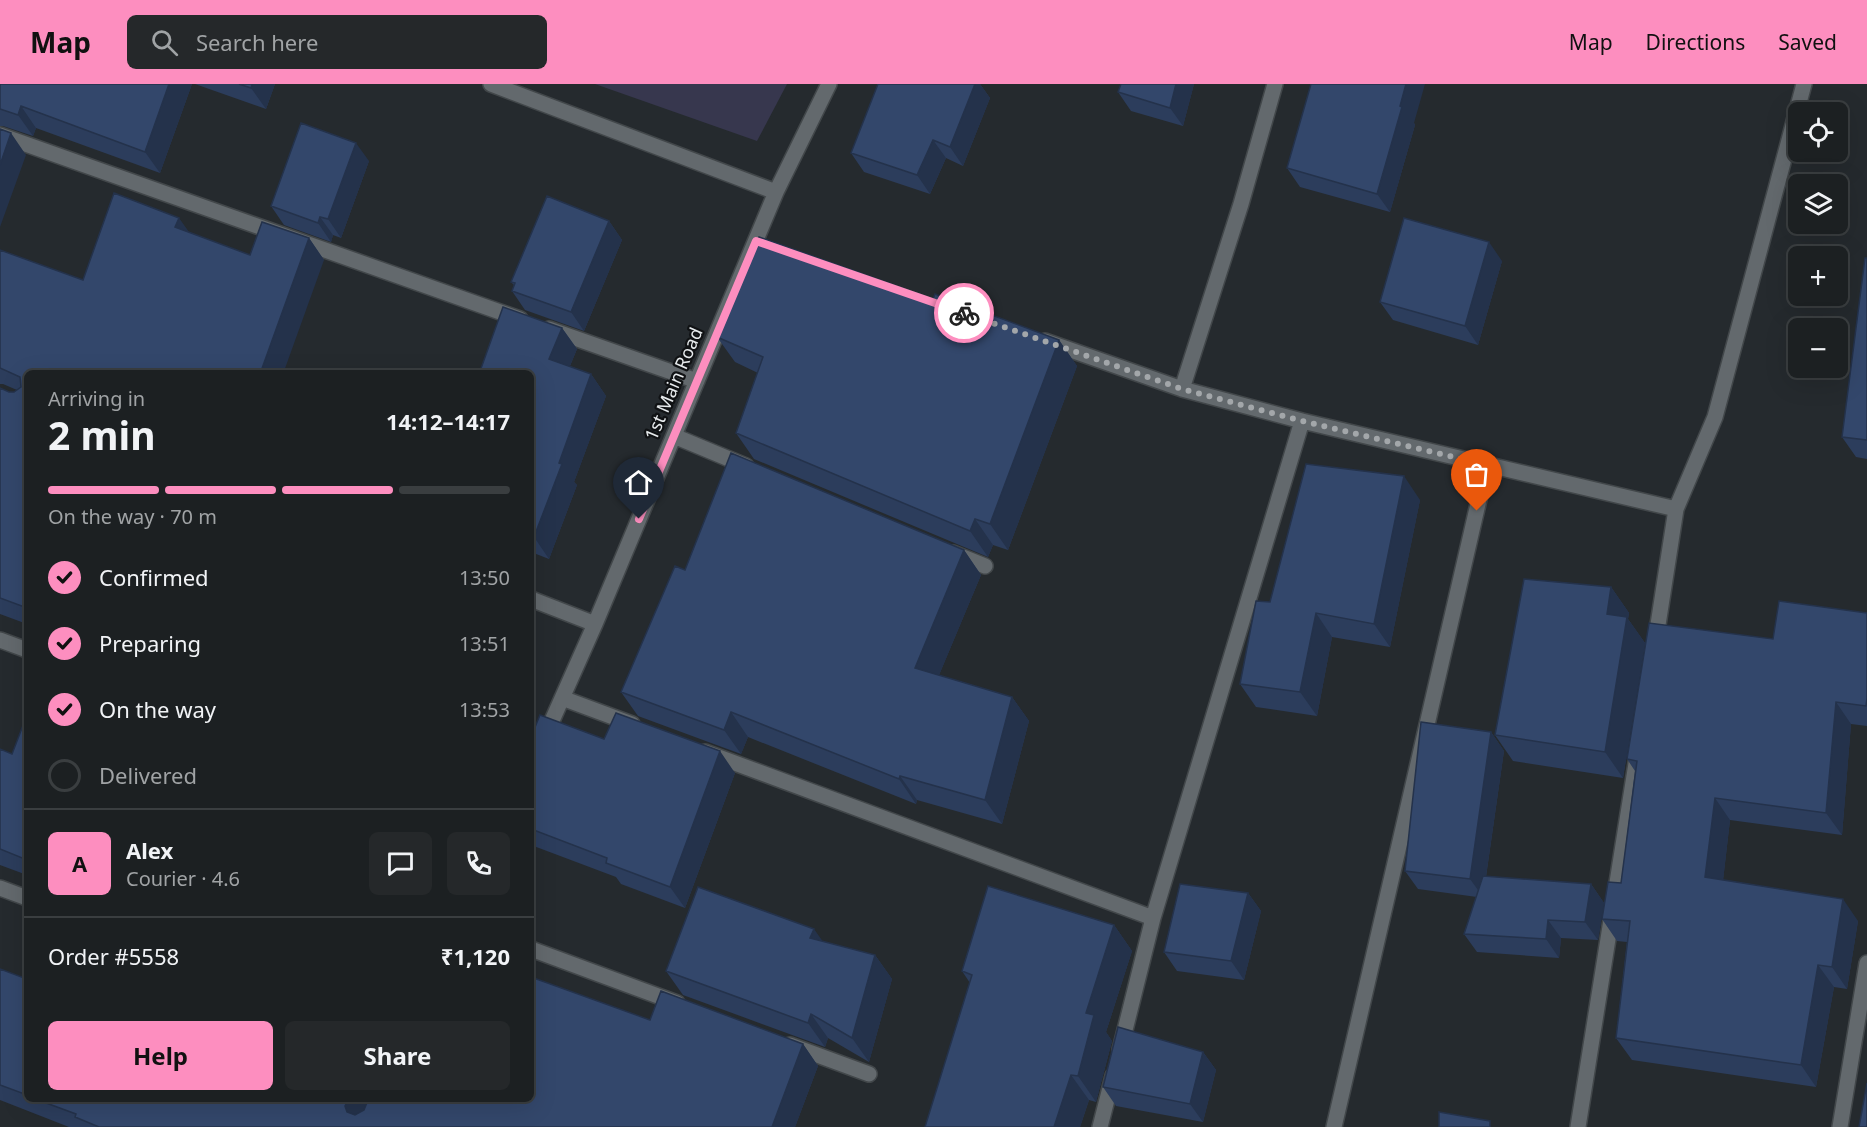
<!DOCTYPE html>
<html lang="en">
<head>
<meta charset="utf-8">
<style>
  :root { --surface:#1c2022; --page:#25282a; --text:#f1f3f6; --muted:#a0a3a5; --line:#3a3e40; --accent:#fd8ebf }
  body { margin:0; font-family:"Noto Sans",sans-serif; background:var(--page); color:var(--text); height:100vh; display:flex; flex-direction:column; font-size:22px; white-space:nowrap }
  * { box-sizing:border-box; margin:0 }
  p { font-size:20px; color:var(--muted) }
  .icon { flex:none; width:33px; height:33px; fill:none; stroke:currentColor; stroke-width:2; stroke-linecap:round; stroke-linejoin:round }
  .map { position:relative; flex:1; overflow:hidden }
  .side { position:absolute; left:24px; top:286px; width:510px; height:732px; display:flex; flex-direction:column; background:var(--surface); border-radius:9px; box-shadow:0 6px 24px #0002,0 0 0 2px var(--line) }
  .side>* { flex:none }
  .buttons { position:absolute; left:1788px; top:18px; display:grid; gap:12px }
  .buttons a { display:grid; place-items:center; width:60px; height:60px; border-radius:9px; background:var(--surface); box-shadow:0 6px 24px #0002,0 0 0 2px var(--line); font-size:30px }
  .pin { position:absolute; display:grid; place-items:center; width:51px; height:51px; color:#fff; margin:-62px -26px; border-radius:50% 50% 50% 0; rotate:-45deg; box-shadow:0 0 6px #0007 }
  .pin .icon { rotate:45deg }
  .courier { position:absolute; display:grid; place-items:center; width:60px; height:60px; margin:-30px; border:4px solid #fd8ebf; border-radius:50%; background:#fff; color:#222; box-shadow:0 2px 8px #0007 }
  .overview em { font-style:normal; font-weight:700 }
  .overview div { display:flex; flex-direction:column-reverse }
  .overview { display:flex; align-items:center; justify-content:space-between; height:102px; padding:0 24px }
  h1 { font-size:39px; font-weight:700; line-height:45px }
  .bar { display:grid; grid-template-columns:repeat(4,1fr); gap:9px 6px; align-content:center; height:72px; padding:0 24px }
  .bar i { height:8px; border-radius:4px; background:var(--line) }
  .bar .on { background:var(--accent) }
  .bar p { grid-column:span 4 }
  .line { display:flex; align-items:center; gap:15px; padding:0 24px; border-top:2px solid var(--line) }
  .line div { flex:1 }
  .round { display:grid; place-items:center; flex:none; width:63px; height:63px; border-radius:9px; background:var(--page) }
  ol { padding:0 24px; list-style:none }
  li { display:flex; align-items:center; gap:18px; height:66px }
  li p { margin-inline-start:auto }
  li .icon { padding:6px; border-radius:50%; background:var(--accent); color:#111; stroke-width:4 }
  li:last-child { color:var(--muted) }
  li i { width:33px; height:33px; border:3px solid var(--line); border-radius:50% }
  .button { display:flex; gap:12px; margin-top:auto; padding:12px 24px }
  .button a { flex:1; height:69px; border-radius:9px; background:var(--accent); color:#111; font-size:24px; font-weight:700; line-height:69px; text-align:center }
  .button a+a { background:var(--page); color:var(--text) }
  header { display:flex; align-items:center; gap:36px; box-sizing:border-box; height:84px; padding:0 30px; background:var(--accent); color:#111 }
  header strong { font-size:28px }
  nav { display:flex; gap:33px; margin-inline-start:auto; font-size:21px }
  .search { width:420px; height:54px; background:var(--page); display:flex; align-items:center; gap:15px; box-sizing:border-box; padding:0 21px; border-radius:9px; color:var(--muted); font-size:22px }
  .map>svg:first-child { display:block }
</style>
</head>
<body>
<header>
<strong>Map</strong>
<div class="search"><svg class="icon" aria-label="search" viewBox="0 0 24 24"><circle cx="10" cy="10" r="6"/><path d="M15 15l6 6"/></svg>Search here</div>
<nav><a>Map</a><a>Directions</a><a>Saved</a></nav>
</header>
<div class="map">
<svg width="1867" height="1043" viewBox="0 0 1867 1043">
  <rect width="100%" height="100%" fill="#252a2e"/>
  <!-- green -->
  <path fill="#37374e" d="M595 0H787L757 57Z"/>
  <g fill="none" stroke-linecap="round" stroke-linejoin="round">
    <defs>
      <path id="minor" d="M491 0 776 108
        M0 51 520 235
        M549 245 697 297
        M1045 257 1182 305 1302 337 1153 834 1120 966
        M1182 305 1241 120 1275 0
        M1302 337 1676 425
        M674 352 746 382
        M953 469 985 482
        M531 515 595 540
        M0 556 27 566
        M1655 560 1676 425 1715 333 1804 0
        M562 614 632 640
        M705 668 1153 834
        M531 684 595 540 776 108 829 0
        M0 804 27 814
        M531 865 677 919
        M790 961 869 990
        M1100 1043 1113 992
        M1334 1043 1487 381
        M1578 1043 1638 667
        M1840 1043 1867 879"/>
    </defs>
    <!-- minor casing -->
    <use href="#minor" stroke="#42474a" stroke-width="18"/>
    <!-- minor -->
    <use href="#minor" stroke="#63696d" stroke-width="15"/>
  </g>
  <!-- wall -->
  <path fill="#2c3d5c" d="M0 0H192L160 89 36 44 33 52 3 42H0Z
    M195 0H275L266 25Z
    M878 0H980L990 14 963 82 946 74 930 110 864 88 851 69Z
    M1121 0H1194L1183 42 1131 27 1118 8Z
    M1414 39 1415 41 1390 128 1300 103 1287 84Z
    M369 77 341 154 333 151 331 158 284 141 271 122Z
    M609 137 622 156 584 247 525 226 512 207 514 201 511 198Z
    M189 149 250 171 309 154 324 176 27 290V540L0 530V304L9 308H14L17 306 3 300H0V166L83 196Z
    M1867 174V375L1856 373 1842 353Z
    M1502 177 1478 261 1393 236 1380 218Z
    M933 215 1059 256 1077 282 1008 466 993 461 988 473 754 375 736 349 758 289 735 278 717 253Z
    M562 244 577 265 570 282 591 290 606 312 574 398 577 401 549 475 531 468V290Z
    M1420 416 1390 563 1332 553 1317 632 1256 623 1240 600 1270 518Z
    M964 466 981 491 939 591 1012 613 1029 637 1002 740 917 716 916 720 748 653 741 670 638 632 621 608 685 486Z
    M1611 503 1629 529 1628 535 1645 559 1623 694 1513 677 1495 651Z
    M1867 529V642L1851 640 1842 751 1730 736 1723 796 1858 837 1847 905 1834 903 1816 1003 1632 976 1616 954 1627 858 1617 857 1602 835 1621 799 1635 687 1627 675 1773 555Z
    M27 631V791L0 781V665L12 670Z
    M531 637 535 643 604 655 735 689 685 824 621 800 616 793 531 761Z
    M1491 648 1504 667 1486 793 1591 800 1604 819 1598 856 1561 854 1559 874 1477 868 1464 850 1477 813 1418 805 1405 787Z
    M1248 809 1261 827 1244 896 1177 887 1164 868Z
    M1114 841 1132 867 1106 948 1112 957 1096 1018 1089 1016 1080 1043H925L970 899 962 887Z
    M822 857 875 871 892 895 869 978 828 954 825 963 683 911 666 887Z
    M0 885 27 895V1016H531L650 936 803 960 818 982 795 1043H69L0 1016Z
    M1203 968 1216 986 1203 1038 1116 1022 1103 1003Z"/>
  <!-- shaded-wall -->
  <path fill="#24324b" d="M169 0H192L160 89 145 68Z
    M252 0H275L266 25 251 4Z
    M975 0H980L990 14 963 82 950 63Z
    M1176 0H1194L1183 42 1170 24Z
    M1406 0H1425L1414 39 1415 41 1390 128 1377 110Z
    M21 22 36 44 33 52 18 31Z
    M11 49 26 71 0 143V81Z
    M933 56 946 74 930 110 917 91Z
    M356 59 369 77 341 154 328 135Z
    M320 133 333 151 331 158 318 139Z
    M179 134 194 155 175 143Z
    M609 137 622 156 584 247 571 228Z
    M309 154 324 176 283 290H260Z
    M1489 158 1502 177 1478 261 1465 242Z
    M562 244 577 265 564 296 549 275Z
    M1059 256 1077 282 1008 466 990 440Z
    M591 290 606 312 574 398 577 401 549 475 534 453 559 379Z
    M1404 392 1420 416 1390 563 1374 540Z
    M975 435 993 461 988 473 970 447Z
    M964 466 981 491 932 608 915 584Z
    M1611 503 1629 529 1628 535 1645 559 1623 694 1605 668 1607 530Z
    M1316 529 1332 553 1317 632 1300 608Z
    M1012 613 1029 637 1002 740 985 716Z
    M1836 618 1851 640 1842 751 1826 729Z
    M731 628 748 653 741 670 724 646Z
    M531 637 537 646 531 660Z
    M1491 648 1504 667 1483 813 1470 795Z
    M720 667 735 689 685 824 670 803Z
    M900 692 917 716 916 720 899 695Z
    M1715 714 1730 736 1721 815 1705 793Z
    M1591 800 1604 819 1598 856 1585 838Z
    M1248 809 1261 827 1244 896 1231 877Z
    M1843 815 1858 837 1847 905 1832 883Z
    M1548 836 1561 854 1559 874 1546 855Z
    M1114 841 1132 867 1106 948 1112 957 1096 1018 1078 992 1086 929Z
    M814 845 831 869 810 854Z
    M875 871 892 895 869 978 852 954Z
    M1818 881 1834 903 1816 1003 1801 981Z
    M811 930 828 954 825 963 808 939Z
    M803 960 818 982 795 1043H772Z
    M1203 968 1216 986 1203 1038 1190 1020Z
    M1071 991 1089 1016 1080 1043H1054Z
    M348 1016H373L360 1043 347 1028 345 1022Z"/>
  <!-- building -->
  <path fill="#33476b" stroke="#24324b" stroke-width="1.5" d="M0 0H169L145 68 21 22 18 31 0 25Z
    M239 0H252L251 4Z
    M878 0H975L950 63 933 56 917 91 851 69Z
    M1121 0H1176L1170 24 1118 8Z
    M1311 0H1406L1400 22 1402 23 1377 110 1287 84Z
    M301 39 356 59 328 135 320 133 318 139 271 122Z
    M0 45 11 49 0 81Z
    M114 109 179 134 175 143 250 171 262 138 309 154 260 290H27V524L0 514V304L9 308H14L21 303 20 293 0 284V166L83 196Z
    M547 112 609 137 571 228 512 207 515 199 511 198Z
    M1404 134 1489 158 1465 242 1380 218Z
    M759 153 933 215 935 210 1059 256 990 440 975 435 970 447 736 349 763 273 717 253Z
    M1865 174H1867V356L1842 353Z
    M503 223 562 244 549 275 591 290 559 379 562 380 534 453 531 452V290H479Z
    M731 369 964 466 915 584 1012 613 985 716 900 692 899 695 731 628 724 646 621 608 675 482 685 486Z
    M1306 380 1404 392 1374 540 1316 529 1300 608 1240 600 1256 517 1270 518Z
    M1524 495 1611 503 1607 530 1627 533 1605 668 1495 651Z
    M1779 517 1867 529V614L1866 622 1836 618 1826 729 1715 714 1705 793 1843 815 1832 883 1818 881 1801 981 1616 954 1630 837 1602 835 1608 798 1621 799 1637 677 1627 675 1649 539 1773 555Z
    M616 629 720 667 670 803 606 779 607 774 531 745V653L540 631 604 655Z
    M27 631V776L0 765V665L12 670Z
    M1421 638 1491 648 1470 795 1405 787Z
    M1483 792 1591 800 1585 838 1548 836 1546 855 1464 850Z
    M1180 800 1248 809 1231 877 1164 868Z
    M988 802 1114 841 1086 929 1094 931 1078 992 1071 991 1054 1043H925L972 891 962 887Z
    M698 803 814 845 810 854 875 871 852 954 811 930 808 939 666 887Z
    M0 885 27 895V1011L0 1001Z
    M531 893 650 936 661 907 803 960 772 1043H99L75 1033 76 1030 38 1016H348L345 1022 347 1028 355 1031 364 1026 368 1016H531Z
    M1118 943 1203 968 1190 1020 1103 1003Z
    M1867 999V1043H1859Z
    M1439 1028 1490 1037V1043H1439Z"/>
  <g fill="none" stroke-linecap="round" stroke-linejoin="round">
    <!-- done -->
    <path stroke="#a3a7aa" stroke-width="6" stroke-dasharray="0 10.8" d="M964 229 1182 305 1302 337 1487 381 1477 427"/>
    <!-- route -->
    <path stroke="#fd8ebf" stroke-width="8" d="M639 435 756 157 964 229"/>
  </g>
  <g text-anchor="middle" stroke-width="4.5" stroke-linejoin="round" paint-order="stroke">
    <!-- street labels -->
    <g font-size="18" fill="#e7ebed" stroke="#101214">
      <text transform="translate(674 300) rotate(-67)" y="6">1st Main Road</text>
    </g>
  </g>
</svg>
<div class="buttons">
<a><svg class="icon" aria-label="locate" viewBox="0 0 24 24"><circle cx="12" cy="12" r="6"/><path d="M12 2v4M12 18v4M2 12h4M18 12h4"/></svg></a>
<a><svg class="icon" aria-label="layers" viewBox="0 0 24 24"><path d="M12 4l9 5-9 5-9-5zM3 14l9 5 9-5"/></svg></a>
<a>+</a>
<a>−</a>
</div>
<div class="pin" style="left:1477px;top:427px;background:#ea580c"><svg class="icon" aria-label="bag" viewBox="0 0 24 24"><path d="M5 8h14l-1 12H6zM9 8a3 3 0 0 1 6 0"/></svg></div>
<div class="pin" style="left:639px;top:435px;background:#1f2937"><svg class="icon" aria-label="home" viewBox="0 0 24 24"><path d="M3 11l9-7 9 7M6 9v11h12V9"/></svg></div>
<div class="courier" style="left:964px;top:229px"><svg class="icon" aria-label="bike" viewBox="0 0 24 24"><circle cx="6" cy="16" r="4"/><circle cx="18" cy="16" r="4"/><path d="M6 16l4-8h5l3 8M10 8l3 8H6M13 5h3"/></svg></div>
<section class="side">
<div class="overview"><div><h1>2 min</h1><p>Arriving in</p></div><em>14:12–14:17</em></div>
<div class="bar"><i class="on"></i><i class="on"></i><i class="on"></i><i></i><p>On the way · 70 m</p></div>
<ol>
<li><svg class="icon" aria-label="check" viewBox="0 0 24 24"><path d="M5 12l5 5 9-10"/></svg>Confirmed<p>13:50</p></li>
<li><svg class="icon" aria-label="check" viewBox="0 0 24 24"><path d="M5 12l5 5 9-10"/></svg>Preparing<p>13:51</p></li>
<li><svg class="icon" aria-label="check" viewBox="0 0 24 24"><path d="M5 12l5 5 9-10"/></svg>On the way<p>13:53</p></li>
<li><i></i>Delivered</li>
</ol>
<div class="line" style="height:108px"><b class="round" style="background:var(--accent);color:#111">A</b><div><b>Alex</b><p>Courier · 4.6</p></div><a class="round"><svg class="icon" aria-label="chat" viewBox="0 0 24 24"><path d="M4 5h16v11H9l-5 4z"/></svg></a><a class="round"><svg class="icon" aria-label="phone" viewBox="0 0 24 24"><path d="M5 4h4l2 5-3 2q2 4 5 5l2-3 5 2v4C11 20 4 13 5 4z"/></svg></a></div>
<div class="line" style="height:78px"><div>Order #5558</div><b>₹1,120</b></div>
<div class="button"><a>Help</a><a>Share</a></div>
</section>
</div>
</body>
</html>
